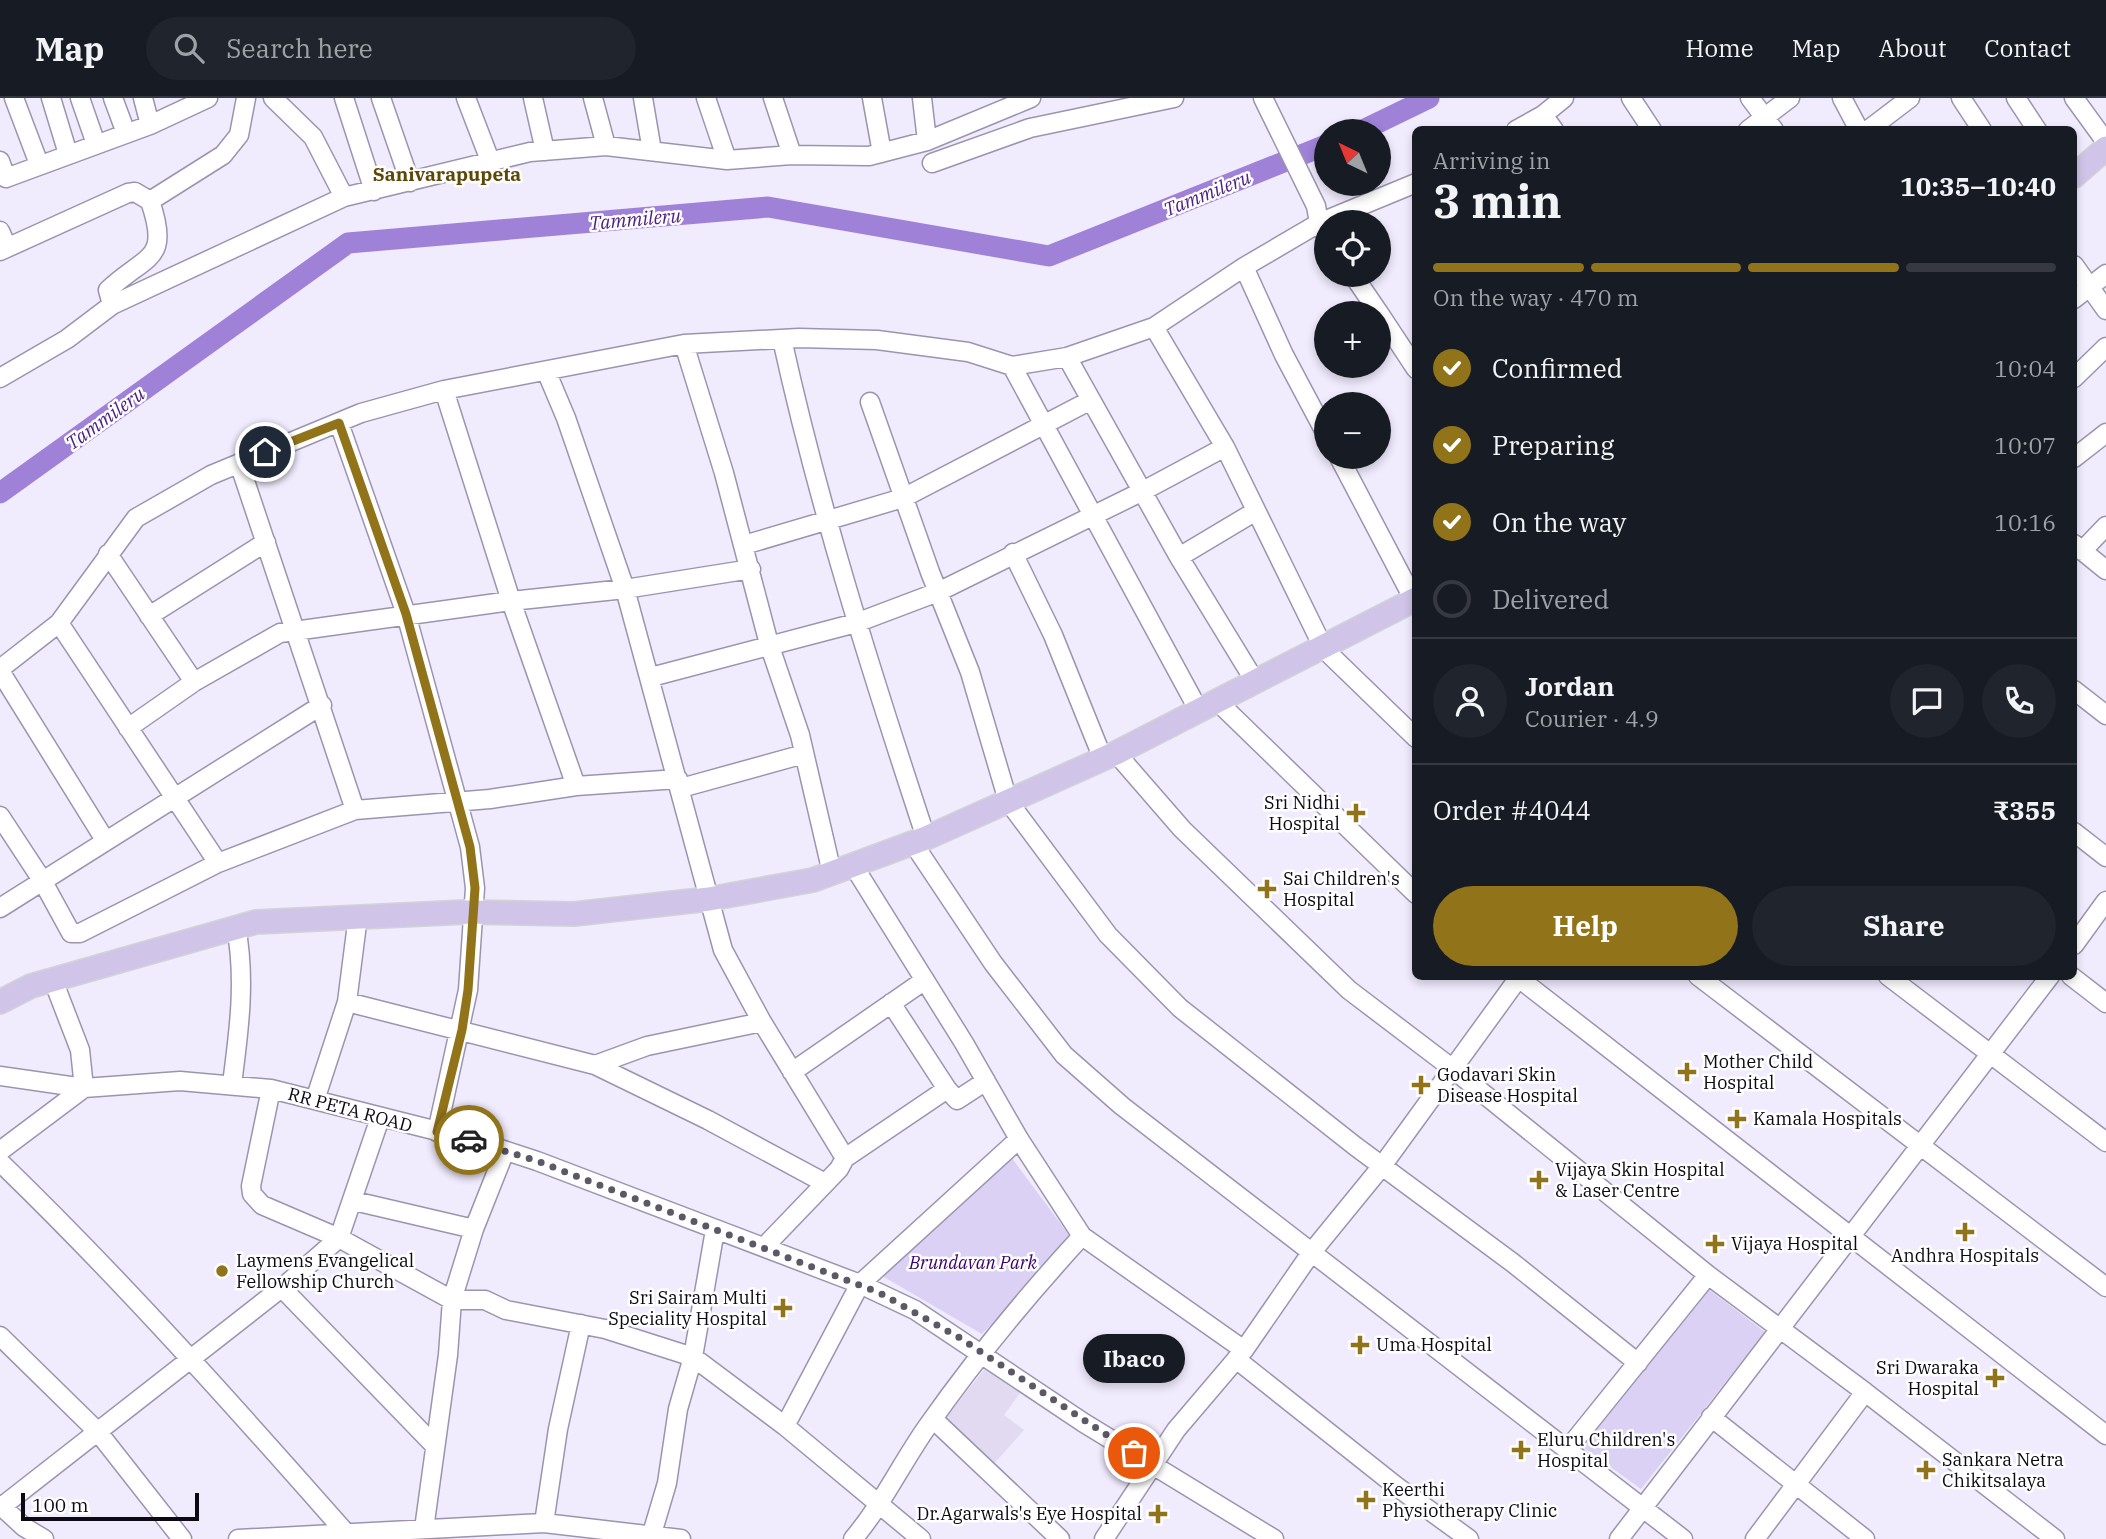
<!DOCTYPE html>
<html lang="en">
<head>
<meta charset="utf-8">
<style>
  :root { --surface:#171b24; --page:#20242c; --text:#f1f3f6; --muted:#9ea1a6; --line:#363941; --accent:#917319 }
  body { margin:0; font-family:"IBM Plex Serif",serif; background:var(--page); color:var(--text); height:100vh; display:flex; flex-direction:column; font-size:26px; white-space:nowrap }
  * { box-sizing:border-box; margin:0 }
  p { font-size:23px; color:var(--muted) }
  .icon { flex:none; width:38px; height:38px; fill:none; stroke:currentColor; stroke-width:2; stroke-linecap:round; stroke-linejoin:round }
  .map { position:relative; flex:1; overflow:hidden }
  .drawer { position:absolute; left:1412px; top:28px; width:665px; height:854px; display:flex; flex-direction:column; background:var(--surface); border-radius:10px; box-shadow:0 4px 10px #0003 }
  .drawer>* { flex:none }
  .needle { width:46px; rotate:317deg }
  .controls { position:absolute; left:1314px; top:21px; display:grid; gap:14px }
  .controls a { display:grid; place-items:center; width:77px; height:77px; border-radius:50%; background:var(--surface); box-shadow:0 4px 10px #0003; font-size:35px }
  .scale { position:absolute; left:21px; bottom:18px; width:178px; box-sizing:border-box; padding-left:7px; border:4px solid #0c0913; border-top:0; font-size:19px; line-height:24px; white-space:nowrap; color:#0c0913; -webkit-text-stroke:5px #fff; paint-order:stroke }
  .pin { position:absolute; display:grid; place-items:center; width:60px; height:60px; color:#fff; margin:-30px; border:4px solid #fff; border-radius:50%; box-shadow:0 2px 7px #0007 }
  .courier { position:absolute; display:grid; place-items:center; width:70px; height:70px; margin:-35px; border:5px solid #917319; border-radius:50%; background:#fff; color:#222; box-shadow:0 2px 9px #0007 }
  .bubble { position:absolute; height:49px; border-radius:24px; background:var(--surface); box-shadow:0 4px 10px #0003; font-size:23px; font-weight:700; line-height:49px; text-align:center }
  .head em { font-style:normal; font-weight:700 }
  .head div { display:flex; flex-direction:column-reverse }
  .head { display:flex; align-items:center; justify-content:space-between; height:119px; padding:0 21px }
  h1 { font-size:46px; font-weight:700; line-height:52px }
  .bar { display:grid; grid-template-columns:repeat(4,1fr); gap:10px 7px; align-content:center; height:84px; padding:0 21px }
  .bar i { height:9px; border-radius:5px; background:var(--line) }
  .bar .selected { background:var(--accent) }
  .bar p { grid-column:span 4 }
  .line { display:flex; align-items:center; gap:18px; padding:0 21px; border-top:2px solid var(--line) }
  .line div { flex:1 }
  .round { display:grid; place-items:center; flex:none; width:74px; height:74px; border-radius:37px; background:var(--page) }
  ol { padding:0 21px; list-style:none }
  li { display:flex; align-items:center; gap:21px; height:77px }
  li p { margin-inline-start:auto }
  li .icon { padding:7px; border-radius:50%; background:var(--accent); color:#fff; stroke-width:4 }
  li:last-child { color:var(--muted) }
  li i { width:38px; height:38px; border:4px solid var(--line); border-radius:50% }
  .cta { display:flex; gap:14px; margin-top:auto; padding:14px 21px }
  .cta a { flex:1; height:80px; border-radius:42px; background:var(--accent); color:#fff; font-size:28px; font-weight:700; line-height:80px; text-align:center }
  .cta a+a { background:var(--page); color:var(--text) }
  header { display:flex; align-items:center; gap:42px; box-sizing:border-box; height:98px; padding:0 35px; background:var(--surface); border-bottom:2px solid var(--line) }
  header strong { font-size:33px }
  nav { display:flex; gap:38px; margin-inline-start:auto; font-size:24px }
  .search { width:490px; height:63px; background:var(--page); display:flex; align-items:center; gap:18px; box-sizing:border-box; padding:0 24px; border-radius:38px; color:var(--muted); font-size:26px }
  .map>svg:first-child { display:block }
</style>
</head>
<body>
<header>
<strong>Map</strong>
<div class="search"><svg class="icon" aria-label="search" viewBox="0 0 24 24"><circle cx="10" cy="10" r="6"/><path d="M15 15l6 6"/></svg>Search here</div>
<nav><a>Home</a><a>Map</a><a>About</a><a>Contact</a></nav>
</header>
<div class="map">
<svg width="2106" height="1441" viewBox="0 0 2106 1441">
  <rect width="100%" height="100%" fill="#f0ebfd"/>
  <!-- built -->
  <path fill="#e1daf1" d="M987 1268 1023 1291 1004 1317 1024 1332 992 1368 944 1322Z"/>
  <!-- green -->
  <path fill="#dbd1f4" d="M1011 1059 1072 1141 982 1236 877 1175Z
    M1707 1190 1765 1234 1641 1391 1583 1349Z"/>
  <g fill="none" stroke-linecap="round" stroke-linejoin="round">
    <!-- river -->
    <path stroke="#9f82d8" stroke-width="21" d="M1361 33 1429 0
      M0 395 348 145 768 109 1049 158 1326 47"/>
    <defs>
      <path id="minor" d="M14 0 39 66
        M51 0 68 56
        M80 0 96 46
        M113 0 126 35
        M143 0 150 27
        M246 0 239 37 223 57 150 103C171 164 146 156 108 192L112 207 344 99 530 54 606 48 727 62 792 57 869 58 927 43
        M273 0 313 39 344 99
        M344 0 374 93
        M381 0 410 84
        M466 0 491 65
        M533 0 545 53
        M593 0 606 48
        M643 0 652 53
        M706 0 727 62
        M773 0 792 57
        M872 0 882 55
        M922 0 927 43 1031 0
        M1263 0 1316 108 1319 125 1244 169 1284 257 1326 336
        M1631 0 1652 32
        M1750 0 1774 32
        M1842 0 1859 32
        M1961 0 1982 32
        M2016 0 2037 32
        M2074 0 2106 44
        M1543 17 1554 32
        M1516 32 1543 17 1564 0
        M1748 32 1790 0
        M1868 32 1910 0
        M0 63 6 80 150 27 208 0
        M932 65 1030 30 1174 0
        M0 133 7 149
        M1326 137 1319 125 1416 85
        M0 153 128 95 135 94 150 103
        M2074 167 2106 212
        M1353 177 1379 215
        M2074 201 2106 176
        M1379 215 1416 271
        M1154 229 1225 349 1324 551 1416 640
        M782 241C819 410 872 576 926 740
        M1067 259 1179 459 1256 585
        M1012 268 1199 613
        M547 275 566 320 625 491 723 852 762 924 845 1060 839 1071 764 1149
        M0 280 67 241 112 207
        M2074 280 2106 249
        M870 304 930 474 970 574 1008 703 1108 837 1180 910 1355 1048 1513 1165 1638 1265
        M339 325 406 516 470 749 475 790 468 892 437 1034
        M1339 359 1414 502
        M2074 360 2106 335
        M239 365 355 712 490 701 576 688
        M2074 446 2106 472
        M744 447 903 400 1091 302
        M2082 453 2106 428
        M1013 455 1053 537 1103 661
        M108 456 194 584
        M1179 459 1256 413
        M149 518 266 444
        M59 525 218 765
        M0 571 59 525 136 420 211 377 291 344 361 315 444 292
        M0 573 105 742
        M651 579 856 525 938 494 1143 393 1225 349
        M2074 592 2106 617
        M1217 603 1416 796
        M128 630 194 584 280 535 511 503 444 292 684 246
        M1116 655 1182 731 1349 892 1453 971 1708 1177 1865 1294
        M678 681 576 688 511 503 625 491 751 471
        M681 690 804 656
        M0 718 42 782 71 835H80L218 765 355 712
        M2074 734 2106 759
        M913 745 993 865 1064 957 1122 1008 1683 1441
        M853 767 964 945 1019 1041 1082 1138 1244 1252
        M832 775 800 637 769 546 724 375 684 246 799 240 877 242 968 254 1012 268 1067 259 1154 229 1244 169
        M0 810 322 607
        M2074 847 2106 803
        M1516 878 2106 1337
        M1698 878 2106 1189
        M1888 878 2106 1044
        M2071 878 2106 905
        M347 904 358 818
        M891 905 947 991
        M595 967 647 948 762 924
        M792 974 925 882
        M0 978 84 990 180 983 271 991 473 1042 537 1063 860 1186 915 1212 1084 1325 1274 1441
        M232 986C239 933 246 881 236 829
        M271 991 251 1088 252 1096 262 1107 339 1140 452 1202H485L506 1212 605 1231 693 1259 785 1328 921 1441
        M315 1002 347 904 595 967 708 1022 823 1084
        M0 1053 84 990 80 952 53 882
        M845 1060 947 991 957 1002 986 983
        M0 1064C122 1182 234 1308 346 1435
        M354 1103 474 1131
        M282 1190 434 1347
        M0 1238 98 1334 182 1441
        M1236 1261 1396 1388 1469 1441
        M1711 1319 1865 1441
        M933 1321 1060 1441
        M785 1328 860 1186 1019 1041
        M1567 1352 1708 1177
        M0 1407 24 1429 44 1441
        M0 1410 289 1184 339 1140 380 1020
        M544 1425 558 1331 581 1226
        M424 1431 448 1257 452 1202 474 1131 505 1053
        M651 1439 667 1385 678 1311 693 1259 715 1132
        M238 1441 544 1425 681 1441
        M853 1441C882 1407 901 1366 927 1329 974 1262 1026 1199 1082 1138
        M1104 1441 1176 1332 1244 1252 1311 1155 1382 1068 1520 878
        M1619 1441 2050 878
        M1755 1441 1865 1294 2055 1441"/>
      <path id="major" d="M2074 78 2106 50
        M0 904 31 888 256 824 466 814 574 816 709 801 813 782 926 740 1116 655 1416 501"/>
    </defs>
    <!-- minor casing -->
    <use href="#minor" stroke="#9c94af" stroke-width="21"/>
    <!-- major casing -->
    <use href="#major" stroke="#d3d3d5" stroke-width="26"/>
    <!-- minor -->
    <use href="#minor" stroke="#fff" stroke-width="18"/>
    <!-- major -->
    <use href="#major" stroke="#d0c4e9" stroke-width="23"/>
  </g>
  <g fill="none" stroke-linecap="round" stroke-linejoin="round">
    <!-- done -->
    <path stroke="#5c5865" stroke-width="7" stroke-dasharray="0 12.6" d="M469 1042 537 1063 880 1195 960 1240 1134 1355"/>
    <!-- route -->
    <path stroke="#917319" stroke-width="9" d="M265 354 339 325 406 516 470 749 475 790 468 892 462 932 437 1034 469 1042"/>
  </g>
  <!-- markers -->
  <g fill="#917319" stroke="#fff" stroke-width="2.5">
    <path d="M1352.5 704.5h7v7h7v7h-7v7h-7v-7h-7v-7h7z"/>
    <path d="M1263.5 780.5h7v7h7v7h-7v7h-7v-7h-7v-7h7z"/>
    <path d="M1683.5 963.5h7v7h7v7h-7v7h-7v-7h-7v-7h7z"/>
    <path d="M1417.5 976.5h7v7h7v7h-7v7h-7v-7h-7v-7h7z"/>
    <path d="M1733.5 1010.5h7v7h7v7h-7v7h-7v-7h-7v-7h7z"/>
    <path d="M1535.5 1071.5h7v7h7v7h-7v7h-7v-7h-7v-7h7z"/>
    <path d="M1961.5 1123.5h7v7h7v7h-7v7h-7v-7h-7v-7h7z"/>
    <path d="M1711.5 1135.5h7v7h7v7h-7v7h-7v-7h-7v-7h7z"/>
    <circle cx="222" cy="1173" r="7"/>
    <path d="M779.5 1199.5h7v7h7v7h-7v7h-7v-7h-7v-7h7z"/>
    <path d="M1356.5 1236.5h7v7h7v7h-7v7h-7v-7h-7v-7h7z"/>
    <path d="M1991.5 1269.5h7v7h7v7h-7v7h-7v-7h-7v-7h7z"/>
    <path d="M1517.5 1341.5h7v7h7v7h-7v7h-7v-7h-7v-7h7z"/>
    <path d="M1922.5 1361.5h7v7h7v7h-7v7h-7v-7h-7v-7h7z"/>
    <path d="M1362.5 1391.5h7v7h7v7h-7v7h-7v-7h-7v-7h7z"/>
    <path d="M1154.5 1405.5h7v7h7v7h-7v7h-7v-7h-7v-7h7z"/>
  </g>
  <g text-anchor="middle" stroke-width="5" stroke-linejoin="round" paint-order="stroke">
    <!-- poi labels -->
    <g font-size="18" fill="#0c0913" stroke="#fff" text-anchor="start">
      <text x="1340" y="711" text-anchor="end">Sri Nidhi<tspan x="1340" dy="21">Hospital</tspan></text>
      <text x="1283" y="787">Sai Children's<tspan x="1283" dy="21">Hospital</tspan></text>
      <text x="1703" y="970">Mother Child<tspan x="1703" dy="21">Hospital</tspan></text>
      <text x="1437" y="983">Godavari Skin<tspan x="1437" dy="21">Disease Hospital</tspan></text>
      <text x="1753" y="1027">Kamala Hospitals</text>
      <text x="1555" y="1078">Vijaya Skin Hospital<tspan x="1555" dy="21">&amp; Laser Centre</tspan></text>
      <text x="1731" y="1152">Vijaya Hospital</text>
      <text x="1965" y="1164" text-anchor="middle">Andhra Hospitals</text>
      <text x="236" y="1169">Laymens Evangelical<tspan x="236" dy="21">Fellowship Church</tspan></text>
      <text x="767" y="1206" text-anchor="end">Sri Sairam Multi<tspan x="767" dy="21">Speciality Hospital</tspan></text>
      <text x="1376" y="1253">Uma Hospital</text>
      <text x="1979" y="1276" text-anchor="end">Sri Dwaraka<tspan x="1979" dy="21">Hospital</tspan></text>
      <text x="1537" y="1348">Eluru Children's<tspan x="1537" dy="21">Hospital</tspan></text>
      <text x="1942" y="1368">Sankara Netra<tspan x="1942" dy="21">Chikitsalaya</tspan></text>
      <text x="1382" y="1398">Keerthi<tspan x="1382" dy="21">Physiotherapy Clinic</tspan></text>
      <text x="1142" y="1422" text-anchor="end">Dr.Agarwals's Eye Hospital</text>
    </g>
    <!-- street labels -->
    <g font-size="18" fill="#0c0913" stroke="#fff">
      <text transform="translate(350 1012) rotate(15)" y="6">RR PETA ROAD</text>
    </g>
    <!-- park labels -->
    <g font-size="18" font-style="italic" fill="#3a026e" stroke="#fff">
      <text x="973" y="1171">Brundavan Park</text>
    </g>
    <!-- neighbourhood labels -->
    <g font-size="19" font-weight="bold" fill="#5c4707" stroke="#fff">
      <text x="447" y="83">Sanivarapupeta</text>
    </g>
    <!-- water labels -->
    <g font-size="19" font-style="italic" fill="#4d2185" stroke="#fff">
      <text transform="translate(1207 95) rotate(-22)" y="7">Tammileru</text>
      <text transform="translate(635 121) rotate(-5)" y="7">Tammileru</text>
      <text transform="translate(105 320) rotate(-36)" y="7">Tammileru</text>
    </g>
  </g>
</svg>
<div class="controls">
<a><svg class="needle" viewBox="-14 -14 28 28"><path d="M0-13l5 13h-10z" fill="#e53935"/><path d="M0 13l5-13h-10z" fill="#9ea1a6"/></svg></a>
<a><svg class="icon" aria-label="locate" viewBox="0 0 24 24"><circle cx="12" cy="12" r="6"/><path d="M12 2v4M12 18v4M2 12h4M18 12h4"/></svg></a>
<a>+</a>
<a>−</a>
</div>
<div class="scale">100 m</div>
<div class="pin" style="left:1134px;top:1355px;background:#ea580c"><svg class="icon" aria-label="bag" viewBox="0 0 24 24"><path d="M5 8h14l-1 12H6zM9 8a3 3 0 0 1 6 0"/></svg></div>
<div class="pin" style="left:265px;top:354px;background:#1f2937"><svg class="icon" aria-label="home" viewBox="0 0 24 24"><path d="M3 11l9-7 9 7M6 9v11h12V9"/></svg></div>
<div class="courier" style="left:469px;top:1042px"><svg class="icon" aria-label="car" viewBox="0 0 24 24"><path d="M5 17H2v-5l4-1 3-4h7l3 4 3 1v5h-3M9 17h6M6 11h13"/><circle cx="7" cy="17" r="2"/><circle cx="17" cy="17" r="2"/></svg></div>
<div class="bubble" style="left:1083px;top:1236px;width:102px">Ibaco</div>
<section class="drawer">
<div class="head"><div><h1>3 min</h1><p>Arriving in</p></div><em>10:35–10:40</em></div>
<div class="bar"><i class="selected"></i><i class="selected"></i><i class="selected"></i><i></i><p>On the way · 470 m</p></div>
<ol>
<li><svg class="icon" aria-label="check" viewBox="0 0 24 24"><path d="M5 12l5 5 9-10"/></svg>Confirmed<p>10:04</p></li>
<li><svg class="icon" aria-label="check" viewBox="0 0 24 24"><path d="M5 12l5 5 9-10"/></svg>Preparing<p>10:07</p></li>
<li><svg class="icon" aria-label="check" viewBox="0 0 24 24"><path d="M5 12l5 5 9-10"/></svg>On the way<p>10:16</p></li>
<li><i></i>Delivered</li>
</ol>
<div class="line" style="height:126px"><a class="round"><svg class="icon" aria-label="person" viewBox="0 0 24 24"><circle cx="12" cy="8" r="4"/><path d="M4 21q1-7 8-7t8 7"/></svg></a><div><b>Jordan</b><p>Courier · 4.9</p></div><a class="round"><svg class="icon" aria-label="chat" viewBox="0 0 24 24"><path d="M4 5h16v11H9l-5 4z"/></svg></a><a class="round"><svg class="icon" aria-label="phone" viewBox="0 0 24 24"><path d="M5 4h4l2 5-3 2q2 4 5 5l2-3 5 2v4C11 20 4 13 5 4z"/></svg></a></div>
<div class="line" style="height:91px"><div>Order #4044</div><b>₹355</b></div>
<div class="cta"><a>Help</a><a>Share</a></div>
</section>
</div>
</body>
</html>
